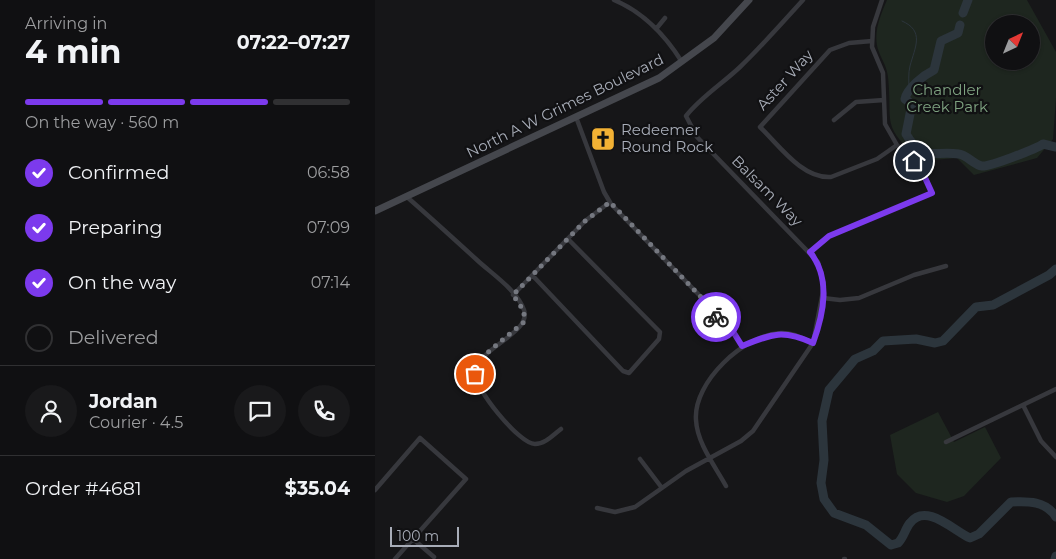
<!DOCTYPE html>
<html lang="en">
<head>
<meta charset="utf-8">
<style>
  :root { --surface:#101012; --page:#19191b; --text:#f1f3f6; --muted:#9c9d9f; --line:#303032; --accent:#7c3aed }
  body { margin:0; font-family:Montserrat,sans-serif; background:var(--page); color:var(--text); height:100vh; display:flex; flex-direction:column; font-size:19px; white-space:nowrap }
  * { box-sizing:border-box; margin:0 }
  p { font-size:16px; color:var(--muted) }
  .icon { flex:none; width:28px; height:28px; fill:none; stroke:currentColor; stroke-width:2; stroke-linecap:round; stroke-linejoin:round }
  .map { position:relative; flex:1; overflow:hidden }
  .side { display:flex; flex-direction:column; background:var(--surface); width:375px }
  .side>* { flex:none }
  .needle { width:32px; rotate:43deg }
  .tools { position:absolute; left:610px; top:15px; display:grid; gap:10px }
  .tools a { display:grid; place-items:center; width:55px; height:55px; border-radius:50%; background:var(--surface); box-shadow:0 1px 4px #0004,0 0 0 1px var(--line); font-size:25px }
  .scale { position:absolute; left:15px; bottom:12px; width:69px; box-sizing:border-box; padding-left:5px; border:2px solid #a8adb8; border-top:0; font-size:14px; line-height:18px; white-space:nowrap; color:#a8adb8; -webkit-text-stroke:4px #111113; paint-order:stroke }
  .pin { position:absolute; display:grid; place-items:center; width:42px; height:42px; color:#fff; margin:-21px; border:2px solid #fff; border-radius:50%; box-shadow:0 1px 5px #0007 }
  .courier { position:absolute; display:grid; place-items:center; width:50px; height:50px; margin:-25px; border:4px solid #7c3aed; border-radius:50%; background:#fff; color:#222; box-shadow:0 1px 6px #0007 }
  .headline em { font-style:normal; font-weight:700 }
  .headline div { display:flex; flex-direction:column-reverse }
  .headline { display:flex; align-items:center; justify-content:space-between; height:85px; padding:0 25px }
  h1 { font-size:32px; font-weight:700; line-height:38px }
  .bar { display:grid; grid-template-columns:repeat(4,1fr); gap:8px 5px; align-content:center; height:60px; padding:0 25px }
  .bar i { height:6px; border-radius:4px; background:var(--line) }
  .bar .current { background:var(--accent) }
  .bar p { grid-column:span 4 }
  .line { display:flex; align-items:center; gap:12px; padding:0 25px; border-top:1px solid var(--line) }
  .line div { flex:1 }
  .round { display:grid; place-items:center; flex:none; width:52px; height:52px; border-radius:26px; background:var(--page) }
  ol { padding:0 25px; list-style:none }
  li { display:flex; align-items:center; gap:15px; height:55px }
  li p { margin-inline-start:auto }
  li .icon { padding:5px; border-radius:50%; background:var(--accent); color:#fff; stroke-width:4 }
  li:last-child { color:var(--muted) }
  li i { width:28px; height:28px; border:2px solid var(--line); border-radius:50% }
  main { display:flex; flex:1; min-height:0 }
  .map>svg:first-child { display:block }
</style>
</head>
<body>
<main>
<section class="side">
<div class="headline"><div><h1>4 min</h1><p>Arriving in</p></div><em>07:22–07:27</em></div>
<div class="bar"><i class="current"></i><i class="current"></i><i class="current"></i><i></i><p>On the way · 560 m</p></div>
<ol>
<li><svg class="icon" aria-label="check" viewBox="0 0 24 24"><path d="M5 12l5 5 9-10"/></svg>Confirmed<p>06:58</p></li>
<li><svg class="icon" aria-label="check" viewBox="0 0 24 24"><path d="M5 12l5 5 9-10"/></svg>Preparing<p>07:09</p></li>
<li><svg class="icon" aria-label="check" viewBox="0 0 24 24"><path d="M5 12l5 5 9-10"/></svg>On the way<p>07:14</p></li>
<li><i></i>Delivered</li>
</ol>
<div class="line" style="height:90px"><a class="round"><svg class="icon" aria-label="person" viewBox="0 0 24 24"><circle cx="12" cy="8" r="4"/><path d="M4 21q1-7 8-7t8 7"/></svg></a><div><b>Jordan</b><p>Courier · 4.5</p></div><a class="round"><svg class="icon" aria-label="chat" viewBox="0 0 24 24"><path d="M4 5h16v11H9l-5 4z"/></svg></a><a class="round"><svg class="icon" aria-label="phone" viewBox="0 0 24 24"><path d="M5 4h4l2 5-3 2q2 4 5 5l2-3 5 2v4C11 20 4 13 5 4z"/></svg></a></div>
<div class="line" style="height:65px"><div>Order #4681</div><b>$35.04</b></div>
</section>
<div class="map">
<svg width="681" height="559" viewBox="0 0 681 559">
  <rect width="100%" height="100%" fill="#161618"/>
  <!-- green -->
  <path fill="#1e261f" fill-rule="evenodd" d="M512 0H652L681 52V98L678 139 662 158 599 175 582 158 546 161C505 124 518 125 513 77 512 67 507 60 504 52 497 35 505 16 512 0ZM619 24H656V61H619Z
    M563 412 579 442 610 427 626 458 589 496 572 502 541 493 522 474 515 435Z"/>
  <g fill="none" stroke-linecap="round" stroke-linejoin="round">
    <!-- stream -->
    <path stroke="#2c353c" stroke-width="1" d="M527 21C550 31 540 47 535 66 533 73 534 83 534 90"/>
    <!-- river -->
    <path stroke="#2c353c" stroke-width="9" d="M588 13 593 0
      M585 25 583 33 566 41 559 70C549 75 532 88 530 99L537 104 531 134C548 163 558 150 584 154 592 155 599 165 607 166 614 167 661 149 668 144L681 147
      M681 269 674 275 618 305 601 307 568 341 560 343 541 339 508 341 498 351 480 359 454 390 447 421 449 460 446 483 449 499 459 513 491 525 516 545 523 543C529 537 530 529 535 523 551 502 579 531 595 538L604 534 636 502C653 501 671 501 681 517
      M680 559 681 556"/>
    <!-- minor -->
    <path stroke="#37383d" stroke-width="4.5" d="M239 0C268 12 290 35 307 62
      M281 29 290 18
      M497 41 474 43 455 50 385 127C404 145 427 179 456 177L502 159 522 145
      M201 117 229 192 236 204 327 298 337 314 354 325 367 346
      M459 120 481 102 509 100
      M32 197C56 218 79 239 102 260 117 274 142 290 149 310 157 333 104 347 100 372 98 387 144 444 160 444 170 444 178 435 186 429
      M435 252 454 236 557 193 547 169 522 145 510 124 508 73 497 47 498 27 507 0
      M158 276 248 371 254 373 284 339 285 332 193 239
      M138 295 210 221 235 202
      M448 298 465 300 484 298 539 275 571 266
      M648 405 666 441 681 457
      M571 442 681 389
      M265 459 287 488
      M351 486C340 466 322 443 321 420 318 382 369 335 405 333 417 332 427 338 438 343
      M0 490 45 438 91 479 20 559
      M222 508 240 512 260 507 311 471 366 441 378 431 438 343 449 286 443 262 322 137 311 116C326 97 347 84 365 67 387 46 407 23 428 0
      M38 539 59 557
      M469 559H470"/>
    <!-- secondary -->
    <path stroke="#45474d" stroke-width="7" d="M0 211 284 78 339 38 374 0"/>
  </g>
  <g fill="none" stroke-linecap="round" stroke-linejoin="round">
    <!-- done -->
    <path stroke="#757880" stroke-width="5" stroke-dasharray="0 9" d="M100 374 106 358 149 322V311L138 295 210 221 235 202 327 298 341 317"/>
    <!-- route -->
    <path stroke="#7c3aed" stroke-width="6" d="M341 317 354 325 367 346C397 334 407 329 438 343 449 313 456 278 435 252L454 236 557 193 546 169 539 161"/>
  </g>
  <!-- icons -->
  <defs>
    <symbol id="church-square" viewBox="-11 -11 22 22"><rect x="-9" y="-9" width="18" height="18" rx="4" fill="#f2b134" stroke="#111113"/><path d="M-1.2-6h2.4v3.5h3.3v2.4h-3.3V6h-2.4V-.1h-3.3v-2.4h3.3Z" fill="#111"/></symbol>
  </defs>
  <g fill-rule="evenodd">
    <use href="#church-square" x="214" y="125" width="28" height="28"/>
  </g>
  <g text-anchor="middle" stroke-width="4.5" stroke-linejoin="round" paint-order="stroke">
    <!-- street labels -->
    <g font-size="15" fill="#a8adb8" stroke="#111113">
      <text transform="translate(410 80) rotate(-48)" y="5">Aster Way</text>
      <text transform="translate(190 106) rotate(-26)" y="5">North A W Grimes Boulevard</text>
      <text transform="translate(392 191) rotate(45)" y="5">Balsam Way</text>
    </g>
    <!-- park labels -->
    <g font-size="15" fill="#7fa381" stroke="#111113">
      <text x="572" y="95">Chandler<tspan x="572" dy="17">Creek Park</tspan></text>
    </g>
    <!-- poi labels -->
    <g font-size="15" fill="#a8adb8" stroke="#111113" text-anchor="start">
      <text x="246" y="135">Redeemer<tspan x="246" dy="17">Round Rock</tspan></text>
    </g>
  </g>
</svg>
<div class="tools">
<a><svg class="needle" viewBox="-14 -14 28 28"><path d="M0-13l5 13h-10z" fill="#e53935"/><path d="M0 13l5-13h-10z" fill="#9c9d9f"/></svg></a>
</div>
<div class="scale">100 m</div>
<div class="pin" style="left:100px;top:374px;background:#ea580c"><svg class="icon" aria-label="bag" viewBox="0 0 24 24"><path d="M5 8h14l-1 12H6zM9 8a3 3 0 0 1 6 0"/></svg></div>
<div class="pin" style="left:539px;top:161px;background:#1f2937"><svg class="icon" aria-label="home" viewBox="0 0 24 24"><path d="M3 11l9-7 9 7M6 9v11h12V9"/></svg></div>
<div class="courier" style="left:341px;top:317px"><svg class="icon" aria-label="bike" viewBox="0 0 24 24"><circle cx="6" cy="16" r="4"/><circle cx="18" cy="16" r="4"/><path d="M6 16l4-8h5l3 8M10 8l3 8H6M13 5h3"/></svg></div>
</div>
</main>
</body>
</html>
